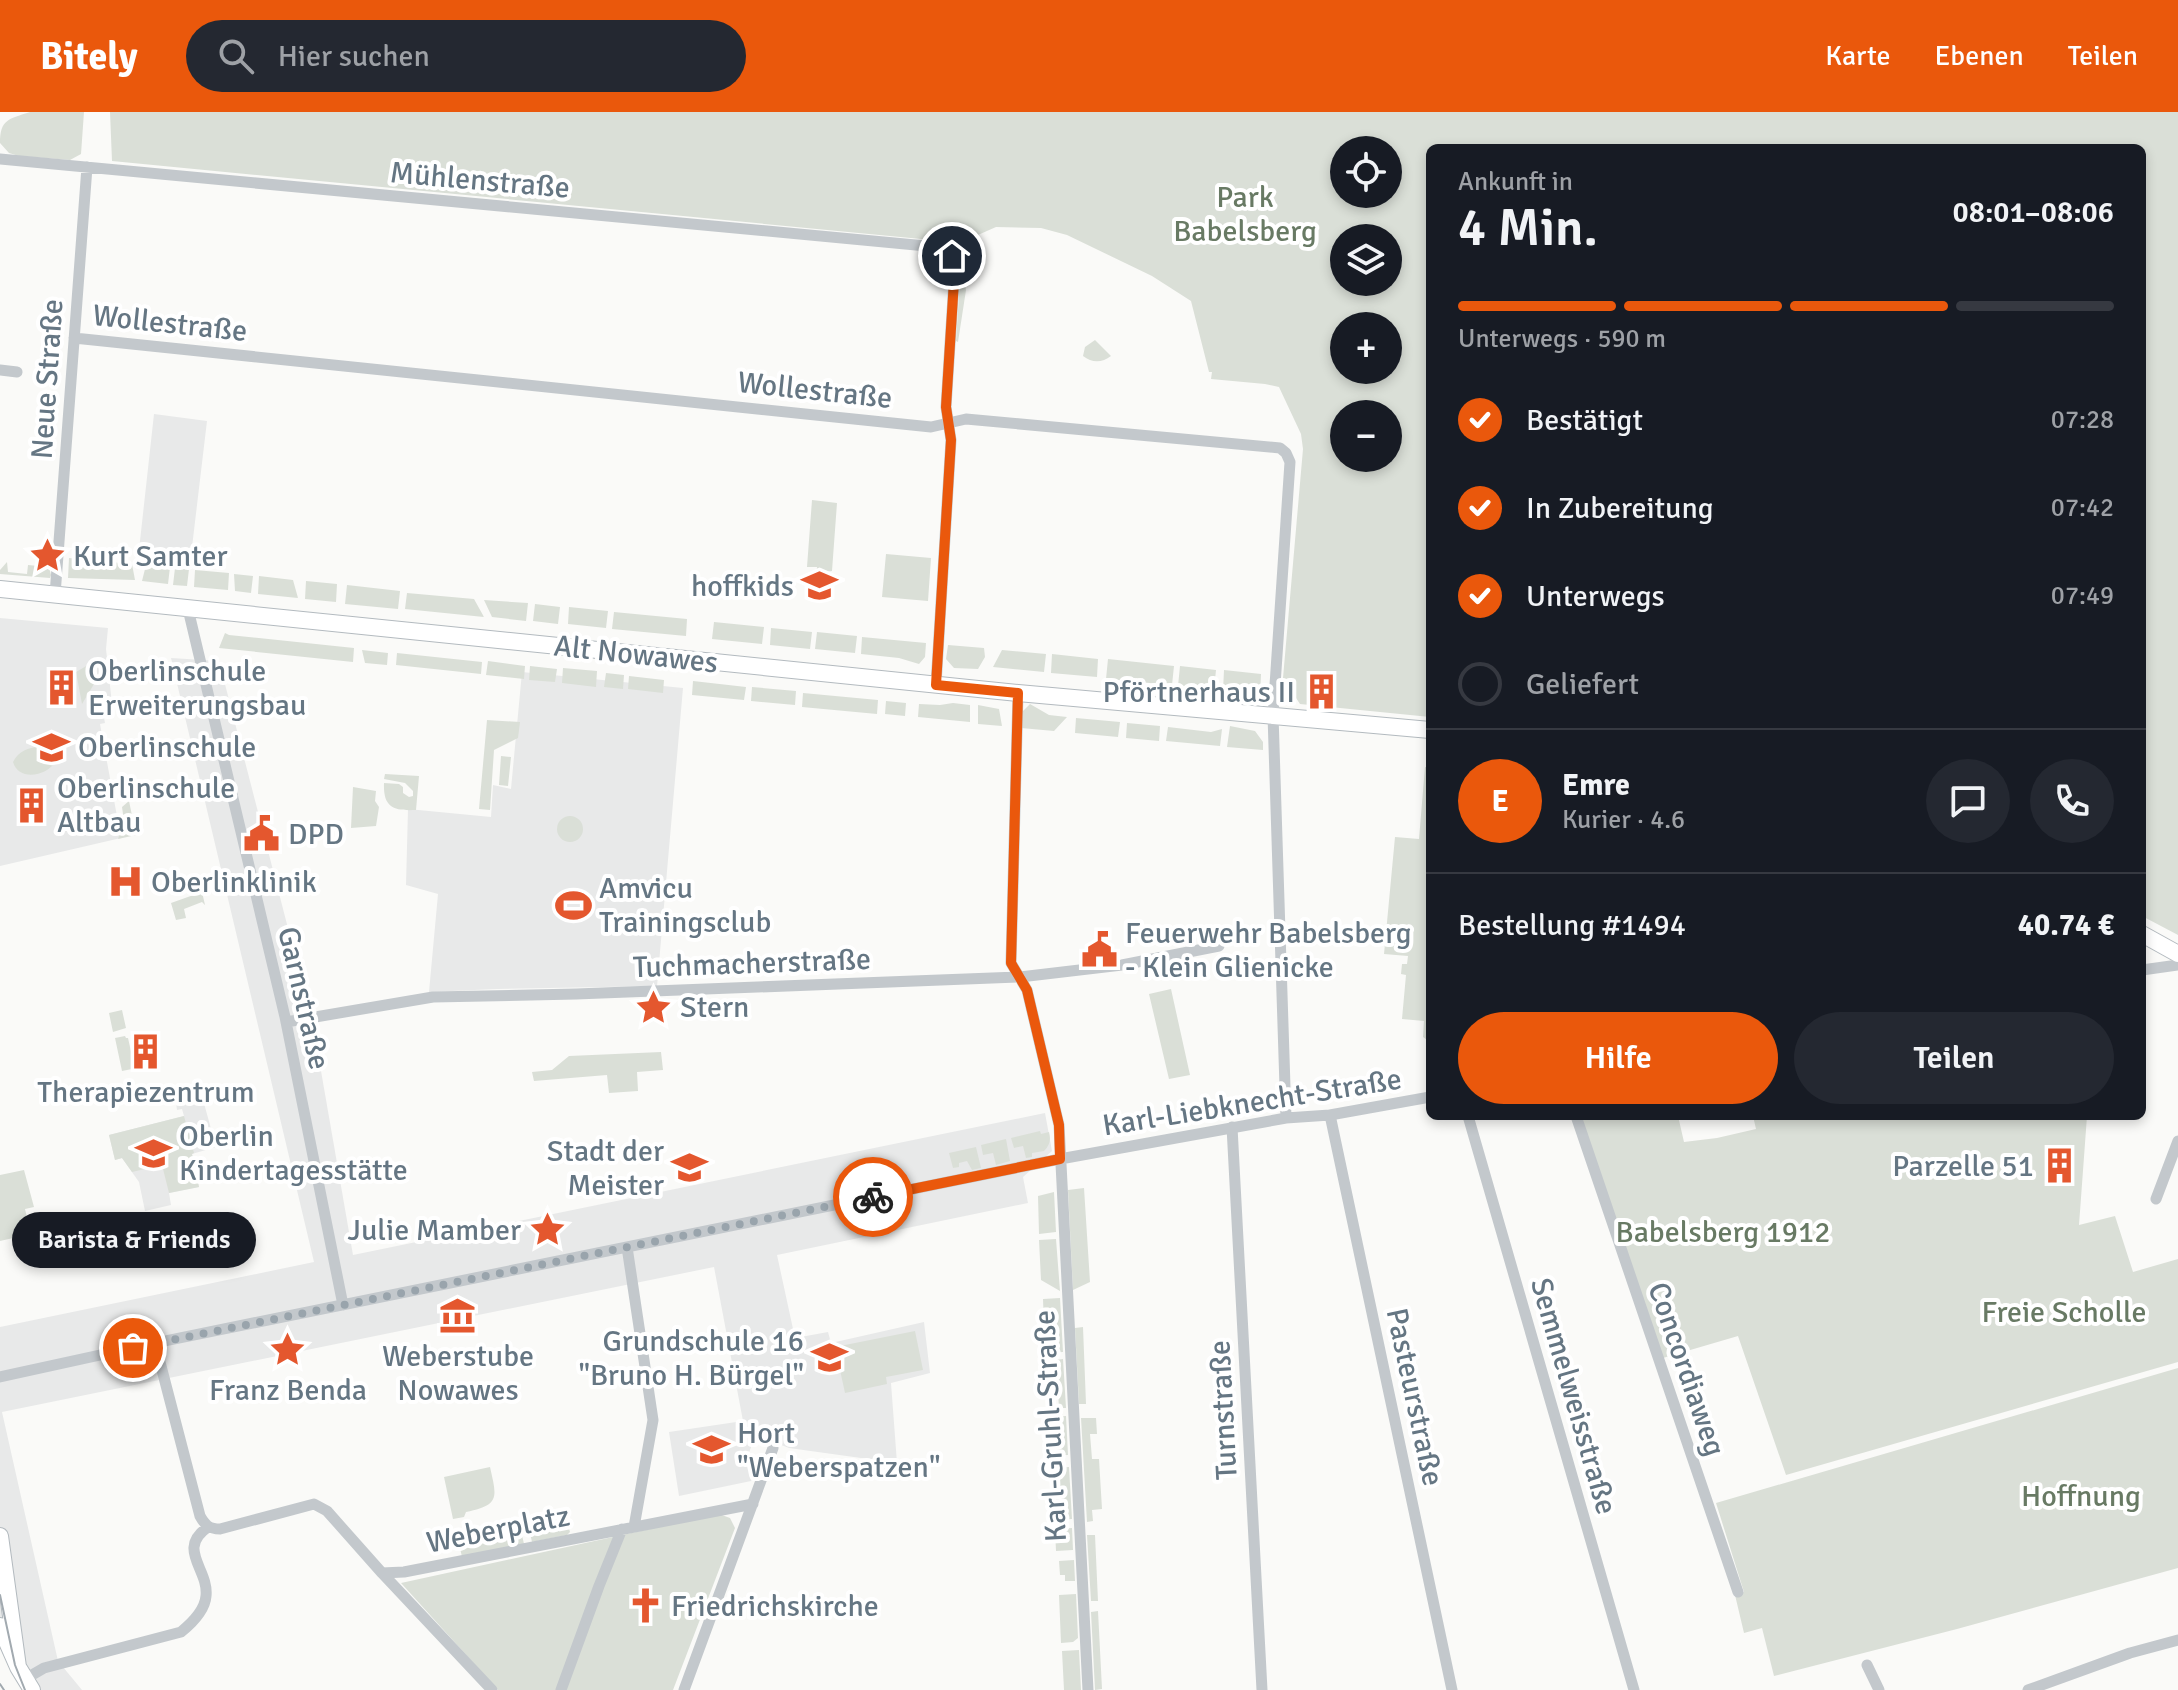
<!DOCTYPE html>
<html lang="de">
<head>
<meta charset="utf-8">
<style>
  :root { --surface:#171b24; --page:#242831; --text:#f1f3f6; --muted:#9ea1a6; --line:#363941; --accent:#ea580c }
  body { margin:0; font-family:Signika,sans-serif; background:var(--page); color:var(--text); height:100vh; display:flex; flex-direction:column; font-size:30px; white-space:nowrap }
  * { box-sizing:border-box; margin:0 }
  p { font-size:26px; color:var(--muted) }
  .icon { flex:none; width:44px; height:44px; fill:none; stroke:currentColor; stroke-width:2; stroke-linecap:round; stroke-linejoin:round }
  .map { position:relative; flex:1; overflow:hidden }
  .sheet { position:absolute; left:1426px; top:32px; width:720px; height:976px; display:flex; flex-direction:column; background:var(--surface); border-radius:12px; box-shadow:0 4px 12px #0003 }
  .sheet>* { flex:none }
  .buttons { position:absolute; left:1330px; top:24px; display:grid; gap:16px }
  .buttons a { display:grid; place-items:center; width:72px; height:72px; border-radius:50%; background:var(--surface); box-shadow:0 4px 12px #0003; font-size:40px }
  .pin { position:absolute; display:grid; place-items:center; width:68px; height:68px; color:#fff; margin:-34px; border:4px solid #fff; border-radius:50%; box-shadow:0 2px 8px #0007 }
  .courier { position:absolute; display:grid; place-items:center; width:80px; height:80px; margin:-40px; border:6px solid #ea580c; border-radius:50%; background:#fff; color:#222; box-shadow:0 2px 10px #0007 }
  .bubble { position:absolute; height:56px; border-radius:28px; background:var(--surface); box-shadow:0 4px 12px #0003; font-size:26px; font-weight:600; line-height:56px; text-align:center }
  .overview em { font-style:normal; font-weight:600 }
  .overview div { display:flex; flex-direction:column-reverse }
  .overview { display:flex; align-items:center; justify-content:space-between; height:136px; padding:0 32px }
  h1 { font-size:52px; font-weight:600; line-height:60px }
  .bar { display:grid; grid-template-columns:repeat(4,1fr); gap:12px 8px; align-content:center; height:96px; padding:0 32px }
  .bar i { height:10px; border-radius:6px; background:var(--line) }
  .bar .on { background:var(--accent) }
  .bar p { grid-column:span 4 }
  .line { display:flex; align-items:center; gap:20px; padding:0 32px; border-top:2px solid var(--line) }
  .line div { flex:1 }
  .round { display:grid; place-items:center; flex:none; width:84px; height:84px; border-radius:42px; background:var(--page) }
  ol { padding:0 32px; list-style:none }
  li { display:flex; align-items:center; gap:24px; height:88px }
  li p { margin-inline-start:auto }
  li .icon { padding:8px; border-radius:50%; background:var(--accent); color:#fff; stroke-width:4 }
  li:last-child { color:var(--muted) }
  li i { width:44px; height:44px; border:4px solid var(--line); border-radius:50% }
  .action { display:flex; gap:16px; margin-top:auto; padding:16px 32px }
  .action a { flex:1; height:92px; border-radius:48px; background:var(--accent); color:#fff; font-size:32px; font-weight:600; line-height:92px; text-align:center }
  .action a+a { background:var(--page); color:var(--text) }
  header { display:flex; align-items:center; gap:48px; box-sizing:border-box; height:112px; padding:0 40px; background:var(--accent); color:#fff }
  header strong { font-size:38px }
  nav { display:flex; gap:44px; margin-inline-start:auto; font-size:28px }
  .search { width:560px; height:72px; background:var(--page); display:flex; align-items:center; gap:20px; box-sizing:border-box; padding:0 28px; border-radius:44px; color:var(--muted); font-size:30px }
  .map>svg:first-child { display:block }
</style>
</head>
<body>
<header>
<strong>Bitely</strong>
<div class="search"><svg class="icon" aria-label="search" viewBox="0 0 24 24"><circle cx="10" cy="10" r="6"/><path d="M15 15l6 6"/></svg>Hier suchen</div>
<nav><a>Karte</a><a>Ebenen</a><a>Teilen</a></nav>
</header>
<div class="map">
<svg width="2178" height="1578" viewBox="0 0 2178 1578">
  <rect width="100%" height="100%" fill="#fafaf8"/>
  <!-- built -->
  <path fill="#e8e9e9" d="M154 302 207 309 190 452 138 447Z
    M0 506 108 516 106 537 112 592 102 595 105 611 100 612 121 726 0 754Z
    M171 546 219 549 313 913 353 1143 1045 1001 1052 1039 1023 1065 1028 1091 777 1143 795 1226 828 1220 831 1231 924 1210 930 1261 891 1271 897 1351 789 1336 766 1327 764 1331 754 1327 746 1349 756 1354 751 1369 679 1384 669 1320 743 1309 714 1155 2 1300 58 1549 82 1578H40L0 1525V1215L314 1150Z
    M522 560 683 576 657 874 497 877 429 880 438 782 406 773 408 697 491 705 493 673 511 677Z
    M184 984 185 988 202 984 216 1035 192 1042 199 1075 169 1081 171 1093 145 1099 139 1070 122 1046 115 1048 109 1023 184 1004 182 997 177 998 176 991 180 989 179 985Z"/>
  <!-- green -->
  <path fill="#dadfd7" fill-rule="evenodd" d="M30 0H84L81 42 70 48 19 44 9 41 0 31C0 7 9 7 30 0Z
    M110 0H2178V823L2142 804V36H1430V605L1300 592 1283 566 1303 337 1301 322 1279 275 1265 272 1211 267 1212 260H1209L1191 189 1152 164 1067 123 1041 116 996 115 962 130 942 129 112 49ZM1388 38V82H1344V38ZM1388 126V170H1344V126ZM1344 214H1388V258H1344ZM1388 302V346H1344V302Z
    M960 167 964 168 966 178 958 230 956 229Z
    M1095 228 1111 244C1102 251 1092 251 1083 244L1085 235Z
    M812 388 837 391 832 459 825 460 822 489 814 488 817 455H807Z
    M886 442 931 446 928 489 882 485Z
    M69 446 132 452 135 468 68 466Z
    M7 450 8 460 27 462 28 453 49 455 51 463 50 466 0 462V458Z
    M146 453 170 455 168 472 142 469Z
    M175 456 189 457 187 474 173 473Z
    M195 458 229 461 228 478 194 475Z
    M234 462 253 464 251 481 235 479Z
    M259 464 293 468 298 486 258 482Z
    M306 469 337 472 336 490 305 487Z
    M347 473 400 479 398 497 345 492Z
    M407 481 474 487 484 505 405 497Z
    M484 488 528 491 526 509 492 505Z
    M535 492 560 495 558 512 533 509Z
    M569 495 608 499 606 516 568 512Z
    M614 500 687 507 686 524 612 517Z
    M714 510 764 515 762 532 712 527Z
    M771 516 812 520 810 537 770 533Z
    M817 520 857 524 855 541 815 537Z
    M225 521 229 523 354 536 353 550 219 536Z
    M862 525 926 531 925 545 919 552 899 546 861 542Z
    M948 533 984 536 985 545 978 557 954 556 946 547Z
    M362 538 388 541 387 553 365 551Z
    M1002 538 1046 542 1044 560 993 555Z
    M397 541 482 550 481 562 396 553Z
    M1052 542 1098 547 1097 565 1051 561Z
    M1108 547 1174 554 1172 573 1106 567Z
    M95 549 97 567 82 592 76 560Z
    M488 549 525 554 524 567 486 563Z
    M530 554 557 557 555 570 529 568Z
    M1180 554 1216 558 1214 578 1178 574Z
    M563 556 597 559 596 575 562 571Z
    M1224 558 1261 562 1260 585 1238 583 1237 588 1223 579Z
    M606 561 624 563 623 577 604 575Z
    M629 564 664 568 663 581 628 577Z
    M693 569 746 575 744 588 692 583Z
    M752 575 796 579 795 593 751 589Z
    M803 581 878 588 877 602 802 595Z
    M886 589 906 591 905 604 885 602Z
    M953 591 970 593V610L918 605 919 592 940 593Z
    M1030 592 1049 603 1067 605 1054 619 1021 616 1023 599Z
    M978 593 999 597 1002 614 978 612Z
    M1076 606 1120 610 1118 625 1075 621Z
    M487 608 520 610 518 626 494 638 490 698 479 697Z
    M1127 611 1160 614 1159 629 1126 626Z
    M1230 614 1255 619 1263 630V638L1227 635Z
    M1168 615 1211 620 1222 617 1220 634 1166 629Z
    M41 634C83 647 22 681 13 650 19 638 29 636 41 634Z
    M501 644 511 645 508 674 499 673Z
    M1425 655 1430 656V930L1423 925 1424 909 1402 907 1406 863 1401 862 1402 852H1407L1408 844 1384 842 1395 725 1419 727Z
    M385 662 419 664 416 698C394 699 383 696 384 671L399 672 403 675V681L409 685 413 684V679L405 671 384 667Z
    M353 675 376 679 375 689 379 695 376 714 351 716Z
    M129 689 136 723 118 727 124 709 122 695Z
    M557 717a13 13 0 1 1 26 0a13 13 0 1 1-26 0Z
    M202 780 205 793 202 790 184 797 186 806 176 808 171 791Z
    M1171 877 1190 963 1169 967 1149 882Z
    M122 898 126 916 113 920 109 901Z
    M125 924 126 926H128L134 953 131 954 132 957 122 959 115 926Z
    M661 940 663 958 637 960 638 979 609 981 607 963 534 969 532 960 552 958 569 944Z
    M184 1004 194 1041 192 1042 199 1075 169 1081 162 1053 132 1060 122 1046 115 1048 109 1023Z
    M1579 1004H1678L1684 1030 1717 1026 1756 1017 1753 1004H2087L2079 1113 2115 1104 2133 1160 2178 1147V1250L1786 1363 1738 1224 1663 1246Z
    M1040 1019 1041 1022 1049 1020C1051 1028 1050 1033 1044 1039L1032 1041V1045L1026 1046 1023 1034 1014 1036 1011 1026Z
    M1006 1027 1010 1049 996 1053 993 1041 983 1043 981 1033Z
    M976 1035 981 1056 972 1058 967 1049 959 1051V1055L953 1056 949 1041Z
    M24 1058 34 1095 25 1097 31 1122 0 1129V1063Z
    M1084 1076 1090 1170 1073 1178 1068 1078Z
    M1054 1080 1056 1120 1039 1122 1038 1084Z
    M1056 1127 1060 1179 1041 1168 1039 1128Z
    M1060 1186 1063 1240 1045 1241 1043 1187Z
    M1083 1215 1086 1292H1079L1075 1216Z
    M915 1219 923 1258 886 1265 887 1272 845 1281 835 1235Z
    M1063 1247 1066 1296H1059L1056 1248Z
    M2178 1256V1456L1957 1517 1774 1564 1762 1516 1744 1521 1735 1483 1744 1480 1716 1391Z
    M1066 1304 1068 1343 1051 1344 1049 1305Z
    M1081 1306H1096L1097 1322H1090L1092 1347H1099L1102 1397 1092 1398 1093 1409 1087 1410Z
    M490 1355C497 1386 500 1393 466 1400L464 1405 453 1407 444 1365Z
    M1069 1355 1072 1407 1055 1408 1052 1356Z
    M719 1402 730 1406 735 1416 673 1578H498L401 1471Z
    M568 1413 570 1420 567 1423 532 1430 530 1421Z
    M1072 1416 1073 1438 1056 1439 1055 1417Z
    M522 1423 524 1432 462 1445 460 1436Z
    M1087 1423H1095L1098 1489H1091Z
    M1074 1448 1075 1469H1065V1463H1060L1059 1449Z
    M1076 1482 1078 1526 1073 1530 1061 1531 1059 1483Z
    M1098 1499 1102 1577 1095 1578 1091 1500Z
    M1079 1538 1081 1578H1064L1062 1539Z"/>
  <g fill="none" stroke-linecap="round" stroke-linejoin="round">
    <defs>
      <path id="secondary" d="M0 477 1018 581 1430 618
        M2142 822 2178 842
        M0 1424 18 1555
        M0 1514 18 1555 32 1578"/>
    </defs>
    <!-- secondary casing -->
    <use href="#secondary" stroke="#b3babf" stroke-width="18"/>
    <!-- street -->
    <path stroke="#c3c8cc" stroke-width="11" d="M0 47 937 135C947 139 951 143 955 153L946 295 951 328 936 573
      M74 226 931 315 966 307 1280 336 1286 341 1290 350 1273 603 1286 1006
      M0 258 17 260
      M55 483 87 55
      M188 497 285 905 343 1193
      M1018 581 1011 851 1027 878 1059 1013 1088 1578
      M2142 858 2178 853
      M286 910 433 885 576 882 1020 865 1122 853 1219 834
      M1330 1003 1452 1578
      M1468 1004 1634 1578
      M1576 1004 1738 1480
      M1232 1015 1262 1578
      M2156 1087 2178 1029
      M627 1135 653 1308 634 1415
      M155 1231 200 1404C205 1413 209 1417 220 1417L314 1392 327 1399 382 1461 492 1578
      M0 1265 155 1231 1060 1047 1286 1006 1330 1003 1430 985
      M382 1461 404 1460 753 1392
      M1867 1553 1879 1578
      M25 1567 44 1556 181 1520C192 1511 205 1498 206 1484 209 1457 176 1437 208 1415
      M561 1578 599 1474 622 1417
      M684 1578 773 1336
      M2028 1578 2130 1541 2178 1528"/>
    <!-- secondary -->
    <use href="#secondary" stroke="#fff" stroke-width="16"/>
    <!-- tram -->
    <path stroke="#a2aab0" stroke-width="2" d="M0 1483 15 1553 25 1578
      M0 1572 4 1578"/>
  </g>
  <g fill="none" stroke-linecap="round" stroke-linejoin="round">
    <!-- done -->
    <path stroke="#99a4ac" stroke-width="8" stroke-dasharray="0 14.4" d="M133 1236 873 1085"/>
    <!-- route -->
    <path stroke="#ea580c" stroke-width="10" d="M873 1085 1060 1047 1059 1013 1027 878 1011 851 1018 581 936 573 951 328 946 295 955 153 952 144"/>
  </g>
  <!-- icons -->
  <defs>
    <symbol id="sight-bare" viewBox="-9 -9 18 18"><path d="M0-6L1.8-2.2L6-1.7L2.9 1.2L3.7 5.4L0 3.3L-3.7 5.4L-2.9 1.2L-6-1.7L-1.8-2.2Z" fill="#e4572e" stroke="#fff" stroke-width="2.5" paint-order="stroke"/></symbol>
    <symbol id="school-bare" viewBox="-9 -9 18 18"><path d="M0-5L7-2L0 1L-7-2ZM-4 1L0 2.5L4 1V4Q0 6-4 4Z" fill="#e4572e" stroke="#fff" stroke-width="2.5" paint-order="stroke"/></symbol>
    <symbol id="building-bare" viewBox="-9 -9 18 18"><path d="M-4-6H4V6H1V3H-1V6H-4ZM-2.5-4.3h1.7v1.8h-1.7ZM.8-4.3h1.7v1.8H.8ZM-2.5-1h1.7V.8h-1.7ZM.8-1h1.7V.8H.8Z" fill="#e4572e" stroke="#fff" stroke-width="2.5" paint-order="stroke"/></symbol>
    <symbol id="civic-bare" viewBox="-9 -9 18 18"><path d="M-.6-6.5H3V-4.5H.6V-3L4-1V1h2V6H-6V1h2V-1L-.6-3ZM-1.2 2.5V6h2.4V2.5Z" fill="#e4572e" stroke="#fff" stroke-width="2.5" paint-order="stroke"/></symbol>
    <symbol id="hospital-bare" viewBox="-9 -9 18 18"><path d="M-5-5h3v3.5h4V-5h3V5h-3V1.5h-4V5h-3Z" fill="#e4572e" stroke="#fff" stroke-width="2.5" paint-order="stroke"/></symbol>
    <symbol id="stadium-bare" viewBox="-9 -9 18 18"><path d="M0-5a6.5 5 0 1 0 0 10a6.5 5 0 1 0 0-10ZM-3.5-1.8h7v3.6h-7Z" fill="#e4572e" stroke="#fff" stroke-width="2.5" paint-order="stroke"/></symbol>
    <symbol id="museum-bare" viewBox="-9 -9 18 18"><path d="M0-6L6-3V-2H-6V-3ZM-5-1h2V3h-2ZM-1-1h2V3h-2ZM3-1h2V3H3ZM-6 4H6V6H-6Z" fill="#e4572e" stroke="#fff" stroke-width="2.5" paint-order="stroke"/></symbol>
    <symbol id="church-bare" viewBox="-9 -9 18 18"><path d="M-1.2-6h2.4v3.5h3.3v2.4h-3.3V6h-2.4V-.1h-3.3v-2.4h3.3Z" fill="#e4572e" stroke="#fff" stroke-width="2.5" paint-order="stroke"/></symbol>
  </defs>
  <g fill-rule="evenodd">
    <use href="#sight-bare" x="22" y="418" width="51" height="51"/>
    <use href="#school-bare" x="794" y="448" width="51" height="51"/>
    <use href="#building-bare" x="36" y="550" width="51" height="51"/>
    <use href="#building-bare" x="1296" y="554" width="51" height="51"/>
    <use href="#school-bare" x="26" y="610" width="51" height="51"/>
    <use href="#building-bare" x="6" y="668" width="51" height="51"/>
    <use href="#civic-bare" x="236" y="696" width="51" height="51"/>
    <use href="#hospital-bare" x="100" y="744" width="51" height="51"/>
    <use href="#stadium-bare" x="548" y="768" width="51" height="51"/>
    <use href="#civic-bare" x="1074" y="812" width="51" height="51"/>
    <use href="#sight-bare" x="628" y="870" width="51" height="51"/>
    <use href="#building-bare" x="120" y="914" width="51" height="51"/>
    <use href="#school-bare" x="128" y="1016" width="51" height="51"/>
    <use href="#building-bare" x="2034" y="1028" width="51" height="51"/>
    <use href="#school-bare" x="664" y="1030" width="51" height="51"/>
    <use href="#sight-bare" x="522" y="1092" width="51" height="51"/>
    <use href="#museum-bare" x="432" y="1178" width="51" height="51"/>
    <use href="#sight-bare" x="262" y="1212" width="51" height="51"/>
    <use href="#school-bare" x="804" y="1220" width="51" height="51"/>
    <use href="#school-bare" x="686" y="1312" width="51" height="51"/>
    <use href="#church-bare" x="620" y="1468" width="51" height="51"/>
  </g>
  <g text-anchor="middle" stroke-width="8" stroke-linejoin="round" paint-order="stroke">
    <!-- street labels -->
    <g font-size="30" fill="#657683" stroke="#fff">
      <text transform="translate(480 68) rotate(5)" y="10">Mühlenstraße</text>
      <text transform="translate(170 211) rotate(6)" y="10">Wollestraße</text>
      <text transform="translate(47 267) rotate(-86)" y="10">Neue Straße</text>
      <text transform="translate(815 278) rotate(6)" y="10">Wollestraße</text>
      <text transform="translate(636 542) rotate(6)" y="10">Alt Nowawes</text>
      <text transform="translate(752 851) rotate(-2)" y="10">Tuchmacherstraße</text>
      <text transform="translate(304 886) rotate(77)" y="10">Garnstraße</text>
      <text transform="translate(1252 990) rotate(-9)" y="10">Karl-Liebknecht-Straße</text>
      <text transform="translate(1687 1257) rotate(71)" y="10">Concordiaweg</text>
      <text transform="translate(1574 1284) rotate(74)" y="10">Semmelweisstraße</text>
      <text transform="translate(1415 1285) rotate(78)" y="10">Pasteurstraße</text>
      <text transform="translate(1223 1298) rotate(-93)" y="10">Turnstraße</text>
      <text transform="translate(1050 1314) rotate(-93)" y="10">Karl-Gruhl-Straße</text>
      <text transform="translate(498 1417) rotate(-11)" y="10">Weberplatz</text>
    </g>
    <!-- park labels -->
    <g font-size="30" fill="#687a64" stroke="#fff">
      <text x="1245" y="95">Park<tspan x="1245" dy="34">Babelsberg</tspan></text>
      <text x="1723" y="1130">Babelsberg 1912</text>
      <text x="2064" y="1210">Freie Scholle</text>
      <text x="2081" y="1394">Hoffnung</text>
    </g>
    <!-- poi labels -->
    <g font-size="30" fill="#657683" stroke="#fff" text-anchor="start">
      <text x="73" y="454">Kurt Samter</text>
      <text x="794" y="484" text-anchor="end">hoffkids</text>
      <text x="88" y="569">Oberlinschule<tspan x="88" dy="34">Erweiterungsbau</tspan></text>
      <text x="1295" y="590" text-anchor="end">Pförtnerhaus II</text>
      <text x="78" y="645">Oberlinschule</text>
      <text x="57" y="686">Oberlinschule<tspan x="57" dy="34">Altbau</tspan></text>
      <text x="288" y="732">DPD</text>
      <text x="151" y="780">Oberlinklinik</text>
      <text x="599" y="786">Amvicu<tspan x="599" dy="34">Trainingsclub</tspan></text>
      <text x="1125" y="831">Feuerwehr Babelsberg<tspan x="1125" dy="34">- Klein Glienicke</tspan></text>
      <text x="680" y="905">Stern</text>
      <text x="146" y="990" text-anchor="middle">Therapiezentrum</text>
      <text x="179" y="1034">Oberlin<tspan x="179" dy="34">Kindertagesstätte</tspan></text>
      <text x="664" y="1049" text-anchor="end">Stadt der<tspan x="664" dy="34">Meister</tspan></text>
      <text x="2034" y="1064" text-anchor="end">Parzelle 51</text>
      <text x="521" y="1128" text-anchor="end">Julie Mamber</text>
      <text x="804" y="1239" text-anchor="end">Grundschule 16<tspan x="804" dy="34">"Bruno H. Bürgel"</tspan></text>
      <text x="458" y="1254" text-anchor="middle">Weberstube<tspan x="458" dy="34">Nowawes</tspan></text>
      <text x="288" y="1288" text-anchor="middle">Franz Benda</text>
      <text x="737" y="1331">Hort<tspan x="737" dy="34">"Weberspatzen"</tspan></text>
      <text x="671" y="1504">Friedrichskirche</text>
    </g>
  </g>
</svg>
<div class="buttons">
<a><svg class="icon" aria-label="locate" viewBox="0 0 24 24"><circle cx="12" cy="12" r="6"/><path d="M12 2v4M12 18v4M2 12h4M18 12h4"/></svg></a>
<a><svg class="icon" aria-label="layers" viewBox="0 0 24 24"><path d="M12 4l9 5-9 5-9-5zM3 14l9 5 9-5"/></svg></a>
<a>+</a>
<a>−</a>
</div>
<div class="pin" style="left:133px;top:1236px;background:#ea580c"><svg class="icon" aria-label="bag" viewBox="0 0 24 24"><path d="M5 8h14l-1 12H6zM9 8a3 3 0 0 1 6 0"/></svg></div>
<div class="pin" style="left:952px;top:144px;background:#1f2937"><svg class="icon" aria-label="home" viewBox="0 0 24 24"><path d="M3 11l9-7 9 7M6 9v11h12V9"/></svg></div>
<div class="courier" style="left:873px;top:1085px"><svg class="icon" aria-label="bike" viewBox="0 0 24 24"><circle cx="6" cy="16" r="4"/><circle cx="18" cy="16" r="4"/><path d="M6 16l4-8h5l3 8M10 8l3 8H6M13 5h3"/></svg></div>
<div class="bubble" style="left:12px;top:1100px;width:244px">Barista &amp; Friends</div>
<section class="sheet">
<div class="overview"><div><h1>4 Min.</h1><p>Ankunft in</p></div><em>08:01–08:06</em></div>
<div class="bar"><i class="on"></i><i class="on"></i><i class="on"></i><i></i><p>Unterwegs · 590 m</p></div>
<ol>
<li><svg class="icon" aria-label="check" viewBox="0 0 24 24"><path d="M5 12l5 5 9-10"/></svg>Bestätigt<p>07:28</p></li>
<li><svg class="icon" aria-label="check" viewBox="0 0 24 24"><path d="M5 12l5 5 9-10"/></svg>In Zubereitung<p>07:42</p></li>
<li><svg class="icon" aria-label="check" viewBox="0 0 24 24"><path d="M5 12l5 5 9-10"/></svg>Unterwegs<p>07:49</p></li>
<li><i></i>Geliefert</li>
</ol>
<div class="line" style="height:144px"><b class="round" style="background:var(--accent);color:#fff">E</b><div><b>Emre</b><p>Kurier · 4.6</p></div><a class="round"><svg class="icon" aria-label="chat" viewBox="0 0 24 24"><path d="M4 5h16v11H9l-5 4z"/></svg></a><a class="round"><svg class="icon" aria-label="phone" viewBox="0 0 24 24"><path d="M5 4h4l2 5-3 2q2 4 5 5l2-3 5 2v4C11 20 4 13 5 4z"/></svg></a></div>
<div class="line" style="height:104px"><div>Bestellung #1494</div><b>40.74 €</b></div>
<div class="action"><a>Hilfe</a><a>Teilen</a></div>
</section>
</div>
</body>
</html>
